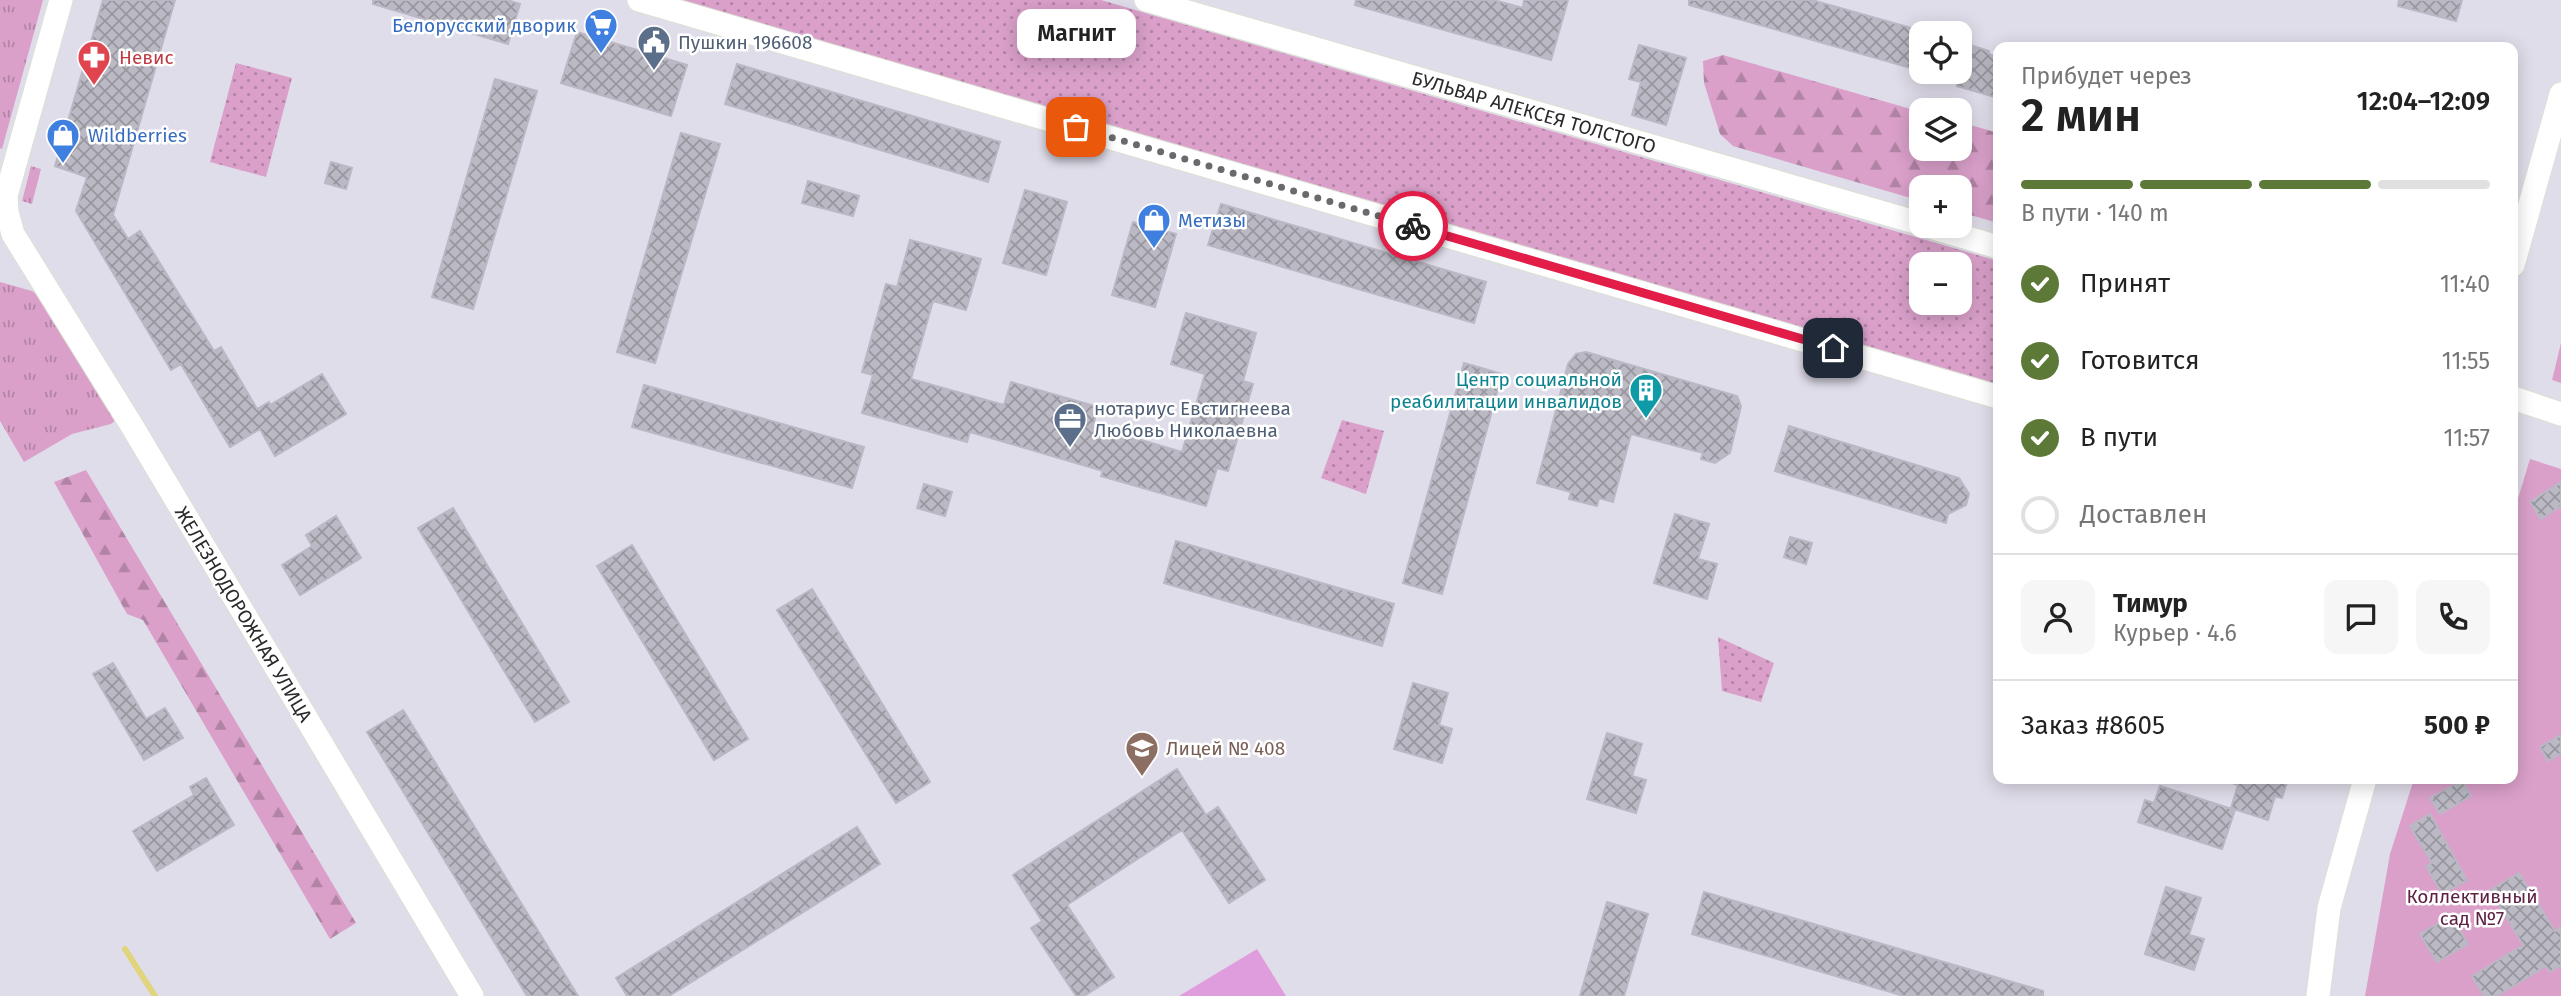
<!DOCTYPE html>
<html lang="ru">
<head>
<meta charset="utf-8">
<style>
  :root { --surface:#fff; --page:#f6f6f6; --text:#222; --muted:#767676; --line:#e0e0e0; --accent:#5c7937 }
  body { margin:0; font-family:"Fira Sans",sans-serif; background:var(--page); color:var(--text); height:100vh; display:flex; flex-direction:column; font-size:26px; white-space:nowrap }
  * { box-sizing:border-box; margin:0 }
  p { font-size:23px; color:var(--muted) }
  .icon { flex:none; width:38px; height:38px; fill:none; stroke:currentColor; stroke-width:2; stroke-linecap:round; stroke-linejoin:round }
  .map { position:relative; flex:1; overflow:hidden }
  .drawer { position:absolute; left:1993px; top:42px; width:525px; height:742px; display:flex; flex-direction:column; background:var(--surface); border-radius:14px; box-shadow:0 4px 18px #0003 }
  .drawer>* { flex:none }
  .buttons { position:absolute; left:1909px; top:21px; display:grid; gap:14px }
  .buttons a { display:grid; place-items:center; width:63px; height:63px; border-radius:14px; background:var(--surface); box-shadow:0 4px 18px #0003; font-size:35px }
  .pin { position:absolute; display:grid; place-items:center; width:60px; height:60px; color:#fff; margin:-30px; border-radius:14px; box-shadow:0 4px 10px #0006 }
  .courier { position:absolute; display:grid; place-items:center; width:70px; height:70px; margin:-35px; border:5px solid #e11d48; border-radius:50%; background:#fff; color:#222; box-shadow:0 2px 9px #0007 }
  .bubble { position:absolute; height:49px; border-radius:14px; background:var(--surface); box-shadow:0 4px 18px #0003; font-size:23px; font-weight:600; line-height:49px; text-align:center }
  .summary em { font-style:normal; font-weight:600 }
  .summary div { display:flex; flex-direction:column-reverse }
  .summary { display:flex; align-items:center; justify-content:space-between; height:119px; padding:0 28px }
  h1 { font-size:46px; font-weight:600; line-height:52px }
  .bar { display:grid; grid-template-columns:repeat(4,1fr); gap:10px 7px; align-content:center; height:84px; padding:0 28px }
  .bar i { height:9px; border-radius:5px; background:var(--line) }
  .bar .on { background:var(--accent) }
  .bar p { grid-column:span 4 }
  .line { display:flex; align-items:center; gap:18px; padding:0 28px; border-top:2px solid var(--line) }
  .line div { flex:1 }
  .round { display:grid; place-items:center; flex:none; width:74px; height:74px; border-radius:14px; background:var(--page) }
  ol { padding:0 28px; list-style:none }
  li { display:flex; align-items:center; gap:21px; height:77px }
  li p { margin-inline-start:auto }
  li .icon { padding:7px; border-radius:50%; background:var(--accent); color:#fff; stroke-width:4 }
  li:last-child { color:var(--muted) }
  li i { width:38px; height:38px; border:4px solid var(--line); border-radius:50% }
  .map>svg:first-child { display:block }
</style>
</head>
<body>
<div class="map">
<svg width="2561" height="996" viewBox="0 0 2561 996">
  <defs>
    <pattern id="grass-tufts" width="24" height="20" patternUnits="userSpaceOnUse" patternTransform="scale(1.75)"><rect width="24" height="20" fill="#daa0ca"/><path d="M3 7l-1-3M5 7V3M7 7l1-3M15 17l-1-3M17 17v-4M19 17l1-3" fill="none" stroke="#b183a4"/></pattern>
    <pattern id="forest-firs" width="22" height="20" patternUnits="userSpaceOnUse" patternTransform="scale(1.75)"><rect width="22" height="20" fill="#daa0ca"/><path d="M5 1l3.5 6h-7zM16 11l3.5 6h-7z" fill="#b183a4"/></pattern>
    <pattern id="park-dots" width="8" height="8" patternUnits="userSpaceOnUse" patternTransform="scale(1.75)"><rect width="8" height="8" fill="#daa0ca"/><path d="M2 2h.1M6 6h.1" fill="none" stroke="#b183a4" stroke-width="1.8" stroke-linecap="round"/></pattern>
    <pattern id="building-cross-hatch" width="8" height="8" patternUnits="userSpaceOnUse" patternTransform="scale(1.75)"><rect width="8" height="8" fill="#bbb9c3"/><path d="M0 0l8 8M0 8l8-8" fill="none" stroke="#98979f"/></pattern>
  </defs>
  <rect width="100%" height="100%" fill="#e0ddea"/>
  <!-- grass -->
  <path fill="url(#grass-tufts)" d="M0 0H43L2 149 0 148Z
    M31 166 41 169 32 204 22 201Z
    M0 282 32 291 41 298 116 420 111 424 72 434 24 462 0 421Z"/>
  <!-- forest -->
  <path fill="url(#forest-firs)" d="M1723 55 1921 112 1922 149H1960V122L1998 133V223L1960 212V187H1922L1921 201 1733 146 1720 134 1704 83 1703 61Z
    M86 470 356 923 330 939 143 620 127 614 54 482Z"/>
  <!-- park -->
  <path fill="url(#park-dots)" fill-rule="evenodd" d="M677 0H1101L1998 261V384ZM1922 264H1960V303H1922Z
    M236 63 292 78 266 177 210 162Z
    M1342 420 1384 431 1366 494 1321 478Z
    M1718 637 1774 663 1761 702 1722 691Z"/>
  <!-- garden -->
  <path fill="#daa0ca" d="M2561 343V383L2552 380Z
    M2530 459 2561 469V996H2365L2390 854 2414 779H2513V515Z"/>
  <!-- pitch -->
  <path fill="#e09ddd" d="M1257 949 1286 996H1179Z"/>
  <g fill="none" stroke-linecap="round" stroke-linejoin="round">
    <!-- stream -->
    <path stroke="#e0d47c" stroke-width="6" d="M125 949 155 996"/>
  </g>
  <!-- building -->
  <path fill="url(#building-cross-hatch)" stroke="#bbb7c5" stroke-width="2" d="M103 0H175L113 215 128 239 140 231 214 351 221 347 257 409 269 402 270 405 322 374 346 414 275 456 260 429 230 447 181 364 171 370 76 211 87 177 55 166Z
    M373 0H507L520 4 508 44 373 4Z
    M1356 0H1494L1523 8 1524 0H1568L1551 60 1355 5Z
    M1689 0H1812L1922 31V58L1918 70 1689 5Z
    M2399 0H2462L2456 21 2398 6Z
    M577 32 687 65 671 116 561 83Z
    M1960 42 1989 51V54L1998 57V98L1957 86 1960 74Z
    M1639 45 1686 58 1666 125 1632 115 1641 82 1629 79Z
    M737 64 1000 142 988 182 725 104Z
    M495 79 537 91 473 309 432 297Z
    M681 133 720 144 655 363 617 352Z
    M331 162 352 168 346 189 325 183Z
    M808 181 859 196 853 216 802 203Z
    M1025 190 1067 202 1046 275 1003 263Z
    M1221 204 1486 282 1474 323 1208 245Z
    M1133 222 1176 234 1155 307 1112 295Z
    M910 240 981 259 966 310 933 301 911 379 1004 405 1011 382 1098 407 1093 426 1182 452 1205 374 1171 364 1186 313 1256 333 1243 381 1253 384 1228 471 1217 468 1206 506 1101 476 1103 471 970 432 967 442 862 413 873 375 862 372 886 284 897 287Z
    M1586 352 1737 396 1741 406 1730 453 1715 463 1701 459 1703 453 1631 434 1613 502 1599 498 1597 506 1569 499 1571 492 1537 483 1568 364 1576 354Z
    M1464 363 1502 374 1442 594 1403 583Z
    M644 385 864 447 852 488 632 427Z
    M1789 426 1959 478 1969 494 1966 505 1948 514 1946 523 1775 471Z
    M2561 482V506L2541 519 2530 502Z
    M924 484 952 492 945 516 917 508Z
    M453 508 569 702 535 722 418 528Z
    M1675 514 1709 524 1698 559 1717 564 1707 599 1654 583Z
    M336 516 361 558 300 595 282 565 312 546 306 535Z
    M1790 537 1812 543 1806 564 1784 557Z
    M1176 541 1394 604 1382 646 1164 583Z
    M632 545 748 739 714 760 597 566Z
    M812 589 930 782 896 803 777 610Z
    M113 663 146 719 165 708 183 738 144 760 93 674Z
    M1413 683 1448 693 1439 725 1452 729 1442 763 1394 749Z
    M403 710 510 885 578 996H527L367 732Z
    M1607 733 1642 744 1632 776 1646 780 1636 813 1587 799Z
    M2561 735V753L2548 761 2540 747Z
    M1177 769 1206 815 1218 807 1265 880 1229 903 1182 830 1067 905 1114 977 1084 996H1076L1031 928 1042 921 1013 875Z
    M206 778 234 825 157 871 133 831 194 795 190 787Z
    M2232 779H2288L2282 798 2275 796 2268 820 2231 808 2238 785 2232 783Z
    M2462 780 2471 796 2440 814 2430 798Z
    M2160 786 2235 810 2222 849 2138 822 2145 800 2154 803Z
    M2430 814 2467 880 2442 894 2426 866 2432 863 2410 826Z
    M857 827 880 864 669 996H627L616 978Z
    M2519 873 2555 931 2561 927V965L2550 972 2546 966 2497 996H2484L2472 976 2523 945 2490 890Z
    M2166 887 2201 898 2189 935 2204 939 2194 970 2145 954Z
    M1704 892 2043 991V996H1904L1692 934Z
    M1607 902 1648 914 1624 996H1580Z
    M2451 916 2468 944 2437 962 2420 934Z"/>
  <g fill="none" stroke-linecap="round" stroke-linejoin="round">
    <defs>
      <path id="minor" d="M61 0 6 196 7 212 13 234 132 426 472 996
        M639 0 1998 397
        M1146 0 1922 224
        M1927 226 1998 247
        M2513 265 2561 94
        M2513 398 2561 414
        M2318 996 2329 908 2365 779"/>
    </defs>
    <!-- minor casing -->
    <use href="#minor" stroke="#dbe1d3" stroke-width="25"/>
    <!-- minor -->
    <use href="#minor" stroke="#fff" stroke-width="23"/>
  </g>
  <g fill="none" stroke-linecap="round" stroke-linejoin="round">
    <!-- done -->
    <path stroke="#6a696d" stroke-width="7" stroke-dasharray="0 12.6" d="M1076 127 1413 226"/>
    <!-- route -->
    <path stroke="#e11d48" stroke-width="9" d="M1413 226 1833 348"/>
  </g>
  <!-- icons -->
  <defs>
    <symbol id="supermarket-pin" viewBox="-11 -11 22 30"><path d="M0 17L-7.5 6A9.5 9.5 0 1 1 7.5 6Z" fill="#3f7fe0" stroke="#fff"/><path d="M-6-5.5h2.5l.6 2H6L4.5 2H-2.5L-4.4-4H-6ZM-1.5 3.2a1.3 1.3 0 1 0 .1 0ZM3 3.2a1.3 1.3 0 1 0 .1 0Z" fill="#fff"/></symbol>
    <symbol id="civic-pin" viewBox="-11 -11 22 30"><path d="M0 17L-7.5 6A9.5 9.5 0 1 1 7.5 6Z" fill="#5c6f8a" stroke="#fff"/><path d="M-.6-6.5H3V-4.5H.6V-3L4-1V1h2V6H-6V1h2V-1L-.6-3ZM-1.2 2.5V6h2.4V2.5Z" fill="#fff"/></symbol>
    <symbol id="pharmacy-pin" viewBox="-11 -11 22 30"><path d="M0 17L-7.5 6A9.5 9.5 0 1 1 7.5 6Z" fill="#e0444e" stroke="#fff"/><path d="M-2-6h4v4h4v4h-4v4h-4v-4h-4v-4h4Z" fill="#fff"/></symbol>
    <symbol id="shop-pin" viewBox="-11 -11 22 30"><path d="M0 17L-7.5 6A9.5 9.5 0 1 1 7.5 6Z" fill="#3f7fe0" stroke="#fff"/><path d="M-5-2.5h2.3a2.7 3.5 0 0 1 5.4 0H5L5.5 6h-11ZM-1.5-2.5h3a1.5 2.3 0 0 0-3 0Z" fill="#fff"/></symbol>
    <symbol id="building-pin" viewBox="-11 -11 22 30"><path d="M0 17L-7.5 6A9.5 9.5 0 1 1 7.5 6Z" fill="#0f9aa8" stroke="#fff"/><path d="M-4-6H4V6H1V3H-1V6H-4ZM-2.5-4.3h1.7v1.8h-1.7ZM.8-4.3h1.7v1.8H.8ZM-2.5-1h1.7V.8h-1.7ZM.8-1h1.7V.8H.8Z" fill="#fff"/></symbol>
    <symbol id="office-pin" viewBox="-11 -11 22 30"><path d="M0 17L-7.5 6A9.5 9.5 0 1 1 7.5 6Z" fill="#5c6f8a" stroke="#fff"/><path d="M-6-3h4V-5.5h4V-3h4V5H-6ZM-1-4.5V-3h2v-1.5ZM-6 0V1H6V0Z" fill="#fff"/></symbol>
    <symbol id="school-pin" viewBox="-11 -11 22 30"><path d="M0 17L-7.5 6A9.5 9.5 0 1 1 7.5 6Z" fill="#8d6e63" stroke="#fff"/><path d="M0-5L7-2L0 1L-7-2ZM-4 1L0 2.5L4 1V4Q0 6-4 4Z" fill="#fff"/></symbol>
  </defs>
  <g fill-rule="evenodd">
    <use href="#supermarket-pin" x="582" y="6" width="38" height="52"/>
    <use href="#civic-pin" x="635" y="23" width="38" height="52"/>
    <use href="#pharmacy-pin" x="75" y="38" width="38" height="52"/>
    <use href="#shop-pin" x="44" y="116" width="38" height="52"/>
    <use href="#shop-pin" x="1135" y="201" width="38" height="52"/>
    <use href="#building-pin" x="1627" y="371" width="38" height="52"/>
    <use href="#office-pin" x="1051" y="400" width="38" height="52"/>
    <use href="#school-pin" x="1123" y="729" width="38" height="52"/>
  </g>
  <g text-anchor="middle" stroke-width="5" stroke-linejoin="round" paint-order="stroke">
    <!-- shop labels -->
    <g font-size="19" fill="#366cbe" stroke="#fff" text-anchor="start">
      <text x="576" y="32" text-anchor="end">Белорусский дворик</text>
      <text x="88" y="142">Wildberries</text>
      <text x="1178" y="227">Метизы</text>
    </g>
    <!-- service labels -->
    <g font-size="19" fill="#4e5e75" stroke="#fff" text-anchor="start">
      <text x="678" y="49">Пушкин 196608</text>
      <text x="1094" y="415">нотариус Евстигнеева<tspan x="1094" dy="22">Любовь Николаевна</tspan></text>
    </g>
    <!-- health labels -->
    <g font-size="19" fill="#be3a42" stroke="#fff" text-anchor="start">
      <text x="119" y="64">Невис</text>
    </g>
    <!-- street labels -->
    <g font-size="19" fill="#2a2a2a" stroke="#fff">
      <text transform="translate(1534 112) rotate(16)" y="7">БУЛЬВАР АЛЕКСЕЯ ТОЛСТОГО</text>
      <text transform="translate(244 614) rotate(59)" y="7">ЖЕЛЕЗНОДОРОЖНАЯ УЛИЦА</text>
    </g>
    <!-- culture labels -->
    <g font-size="19" fill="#0d838f" stroke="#fff" text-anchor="end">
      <text x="1622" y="386">Центр социальной<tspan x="1622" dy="22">реабилитации инвалидов</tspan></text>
    </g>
    <!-- education labels -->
    <g font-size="19" fill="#785e54" stroke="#fff" text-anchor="start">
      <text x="1166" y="755">Лицей № 408</text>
    </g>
    <!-- park labels -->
    <g font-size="19" fill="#5e2245" stroke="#fff">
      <text x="2472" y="903">Коллективный<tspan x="2472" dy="22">сад №7</tspan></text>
    </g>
  </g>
</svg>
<div class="buttons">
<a><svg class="icon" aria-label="locate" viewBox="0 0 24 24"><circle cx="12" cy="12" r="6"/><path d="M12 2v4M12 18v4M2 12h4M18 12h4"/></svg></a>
<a><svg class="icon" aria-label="layers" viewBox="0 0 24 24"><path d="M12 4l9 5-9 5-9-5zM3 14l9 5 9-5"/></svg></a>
<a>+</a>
<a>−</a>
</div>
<div class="pin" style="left:1076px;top:127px;background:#ea580c"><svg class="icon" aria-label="bag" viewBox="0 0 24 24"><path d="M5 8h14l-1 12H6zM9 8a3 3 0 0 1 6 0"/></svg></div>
<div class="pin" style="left:1833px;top:348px;background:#1f2937"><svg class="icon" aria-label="home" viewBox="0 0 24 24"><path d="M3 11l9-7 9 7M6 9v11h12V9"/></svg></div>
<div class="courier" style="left:1413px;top:226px"><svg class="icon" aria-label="bike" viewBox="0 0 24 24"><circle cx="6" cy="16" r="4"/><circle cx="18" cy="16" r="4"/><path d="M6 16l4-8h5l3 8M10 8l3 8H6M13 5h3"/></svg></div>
<div class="bubble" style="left:1017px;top:9px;width:119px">Магнит</div>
<section class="drawer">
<div class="summary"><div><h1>2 мин</h1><p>Прибудет через</p></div><em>12:04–12:09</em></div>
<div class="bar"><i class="on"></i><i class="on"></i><i class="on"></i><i></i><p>В пути · 140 m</p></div>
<ol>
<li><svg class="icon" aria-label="check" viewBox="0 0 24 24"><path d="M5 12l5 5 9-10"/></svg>Принят<p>11:40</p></li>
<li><svg class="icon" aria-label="check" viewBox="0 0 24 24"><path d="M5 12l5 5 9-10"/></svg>Готовится<p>11:55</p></li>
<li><svg class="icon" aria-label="check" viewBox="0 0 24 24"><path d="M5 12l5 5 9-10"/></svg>В пути<p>11:57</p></li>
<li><i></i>Доставлен</li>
</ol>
<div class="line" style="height:126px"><a class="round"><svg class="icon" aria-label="person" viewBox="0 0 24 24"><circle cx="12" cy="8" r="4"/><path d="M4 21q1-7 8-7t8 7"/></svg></a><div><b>Тимур</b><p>Курьер · 4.6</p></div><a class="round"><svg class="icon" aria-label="chat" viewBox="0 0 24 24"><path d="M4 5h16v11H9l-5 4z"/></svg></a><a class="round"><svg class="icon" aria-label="phone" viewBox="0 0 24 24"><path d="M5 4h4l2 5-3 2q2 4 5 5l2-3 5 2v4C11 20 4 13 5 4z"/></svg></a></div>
<div class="line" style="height:91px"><div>Заказ #8605</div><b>500 ₽</b></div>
</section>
</div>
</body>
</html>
